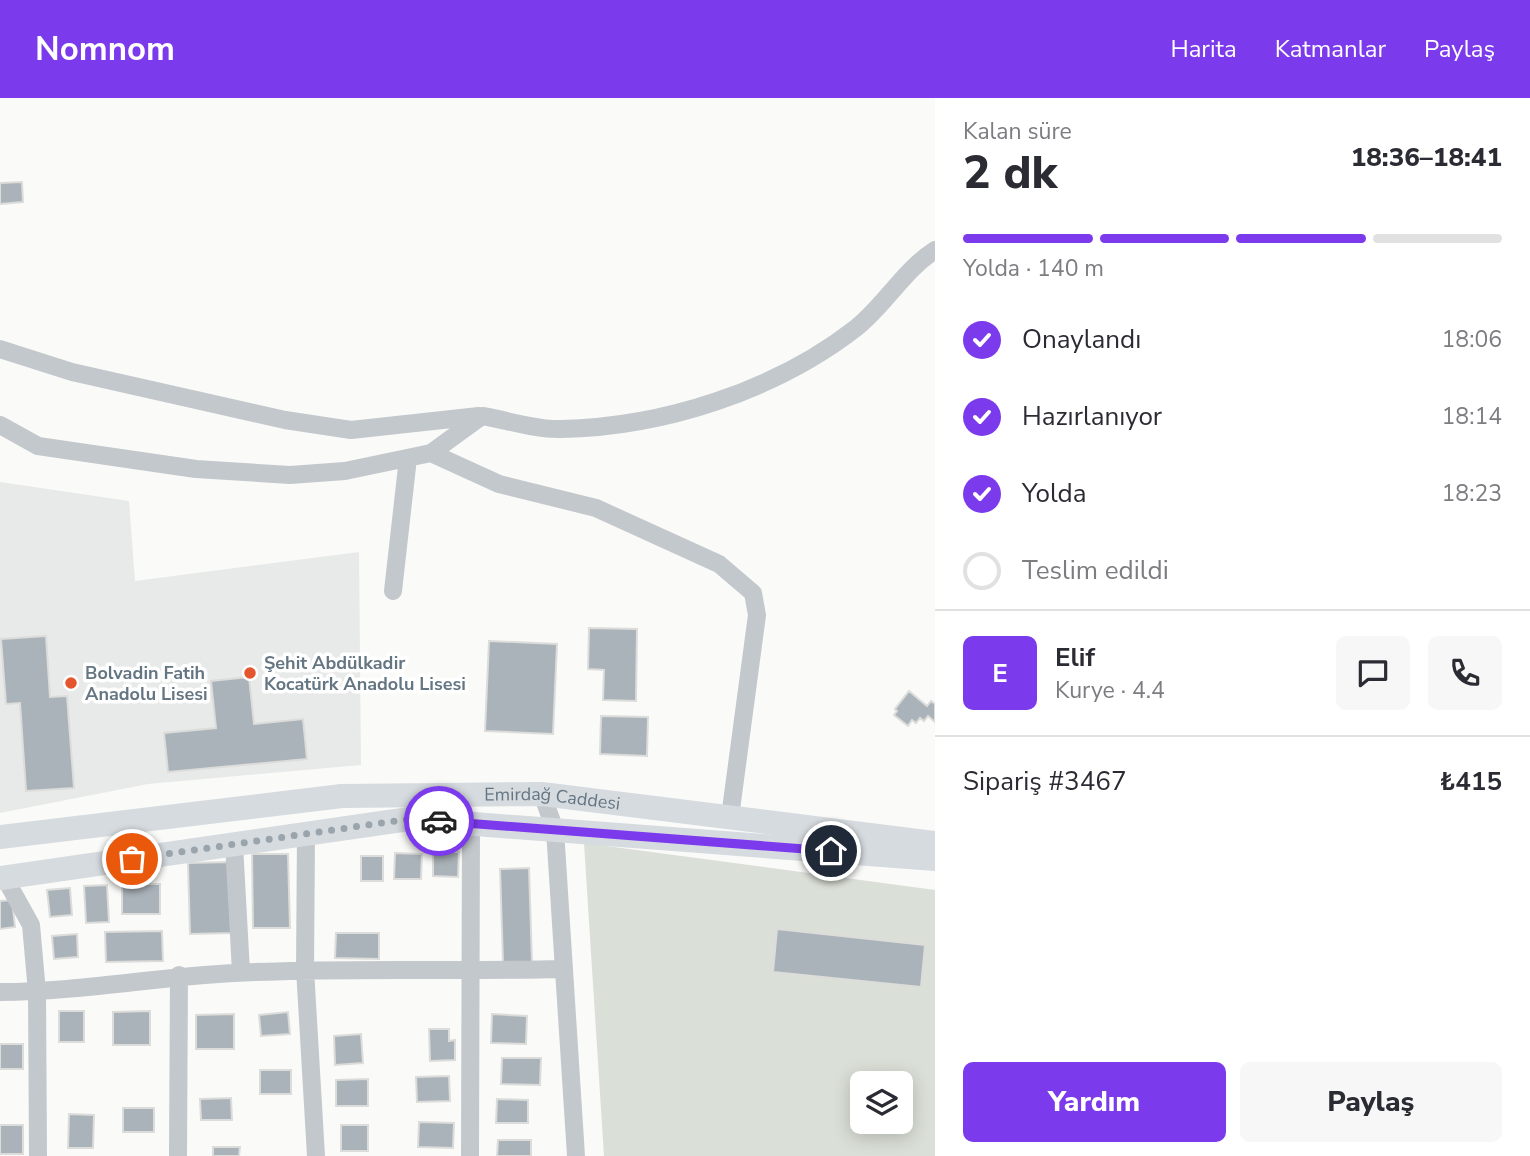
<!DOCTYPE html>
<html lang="tr">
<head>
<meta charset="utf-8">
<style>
  :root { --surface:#fff; --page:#f7f7f7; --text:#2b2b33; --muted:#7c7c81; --line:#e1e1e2; --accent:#7c3aed }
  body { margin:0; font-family:"Nunito Sans",sans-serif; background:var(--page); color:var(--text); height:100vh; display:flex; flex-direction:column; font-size:26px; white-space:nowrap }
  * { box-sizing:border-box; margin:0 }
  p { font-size:23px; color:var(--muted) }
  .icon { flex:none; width:38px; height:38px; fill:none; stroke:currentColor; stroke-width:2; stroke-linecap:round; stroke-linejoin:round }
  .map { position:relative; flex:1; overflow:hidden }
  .drawer { display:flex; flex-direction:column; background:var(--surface); width:595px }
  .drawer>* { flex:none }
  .fabs { position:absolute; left:850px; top:973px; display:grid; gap:14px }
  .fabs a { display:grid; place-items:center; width:63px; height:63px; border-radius:10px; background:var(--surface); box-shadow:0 4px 18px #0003; font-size:35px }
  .pin { position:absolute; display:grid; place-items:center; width:60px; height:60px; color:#fff; margin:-30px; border:4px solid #fff; border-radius:50%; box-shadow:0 2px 7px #0007 }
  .courier { position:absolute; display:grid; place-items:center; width:70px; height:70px; margin:-35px; border:5px solid #7c3aed; border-radius:50%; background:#fff; color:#222; box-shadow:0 2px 9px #0007 }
  .summary em { font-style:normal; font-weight:800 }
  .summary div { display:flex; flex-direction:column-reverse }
  .summary { display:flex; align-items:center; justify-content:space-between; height:119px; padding:0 28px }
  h1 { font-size:46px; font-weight:800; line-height:52px }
  .bar { display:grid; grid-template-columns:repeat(4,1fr); gap:10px 7px; align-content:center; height:84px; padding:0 28px }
  .bar i { height:9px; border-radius:5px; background:var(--line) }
  .bar .active { background:var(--accent) }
  .bar p { grid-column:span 4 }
  .line { display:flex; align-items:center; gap:18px; padding:0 28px; border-top:2px solid var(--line) }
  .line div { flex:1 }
  .round { display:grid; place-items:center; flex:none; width:74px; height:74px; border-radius:10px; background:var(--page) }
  ol { padding:0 28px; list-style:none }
  li { display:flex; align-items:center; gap:21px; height:77px }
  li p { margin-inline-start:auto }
  li .icon { padding:7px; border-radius:50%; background:var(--accent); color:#fff; stroke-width:4 }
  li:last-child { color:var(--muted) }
  li i { width:38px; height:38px; border:4px solid var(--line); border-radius:50% }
  .cta { display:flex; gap:14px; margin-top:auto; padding:14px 28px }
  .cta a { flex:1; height:80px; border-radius:10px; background:var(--accent); color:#fff; font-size:28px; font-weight:800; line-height:80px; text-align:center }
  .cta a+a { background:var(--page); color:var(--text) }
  header { display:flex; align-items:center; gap:42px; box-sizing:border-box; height:98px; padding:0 35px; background:var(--accent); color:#fff }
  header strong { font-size:33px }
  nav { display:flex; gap:38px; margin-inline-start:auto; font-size:24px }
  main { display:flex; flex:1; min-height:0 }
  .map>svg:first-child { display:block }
</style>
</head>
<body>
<header>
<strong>Nomnom</strong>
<nav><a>Harita</a><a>Katmanlar</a><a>Paylaş</a></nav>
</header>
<main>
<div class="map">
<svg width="935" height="1058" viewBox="0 0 935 1058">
  <rect width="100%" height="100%" fill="#fafaf8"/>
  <!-- built -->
  <path fill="#e8e9e9" d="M0 384 129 403 135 483 359 454 361 667 148 686 0 715Z"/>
  <!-- green -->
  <path fill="#dadfd7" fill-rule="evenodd" d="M584 745 935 792V1058H604ZM863 985H901V1024H863Z"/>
  <!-- building -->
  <path fill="#aab3b9" stroke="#dcdcda" stroke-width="2" d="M22 84 23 104 0 106V85Z
    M589 530 637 531 636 603 603 602 604 572 588 571Z
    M46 538 50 599 67 598 74 690 26 693 20 605 6 606 1 541Z
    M489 543 557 546 553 636 485 633Z
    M249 579 254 626 303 621 307 661 168 674 164 635 216 630 211 583Z
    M909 593 927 608 931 603 935 606V624L928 618 924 623 920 620 916 625 912 622 908 628 894 617 897 613 895 611Z
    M601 618 648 619 647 658 600 656Z
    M433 754H459L458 779 433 778Z
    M395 755 422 756 421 781H394Z
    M252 756H288L290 830H253Z
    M361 758H383V783H361Z
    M230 764 233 835 190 836 188 765Z
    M529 770 532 864 503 865 500 771Z
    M122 786H160V816H122Z
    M107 787 109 824 86 825 84 788Z
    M70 790 72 817 50 819 47 792Z
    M12 802 15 829 0 831V803Z
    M777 831 925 847 921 889 773 874Z
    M162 833 163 863 106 864 105 834Z
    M336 835H379V861L335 860Z
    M77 836 78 859 54 861 52 838Z
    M59 913H84V944H59Z
    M150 913V947H113V914Z
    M288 914 290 936 261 938 259 917Z
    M234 916V951H196V917Z
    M492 916 527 918 526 946 491 945Z
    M429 931H449V943L455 942V962L430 963Z
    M361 936 363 965 335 967 334 938Z
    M0 946H23V971H0Z
    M502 960H541L540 987 501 986Z
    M260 972H291V996H260Z
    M449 978 450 1003 417 1004 416 979Z
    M368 981V1008H336V982Z
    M231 1000 232 1022H201L200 1001Z
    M497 1001 528 1002V1025H496Z
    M123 1010H154V1034H123Z
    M69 1016 94 1017 93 1050H68Z
    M419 1024 454 1025 453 1050 418 1049Z
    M0 1027H23V1056H0Z
    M341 1027H368V1053H341Z
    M498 1042H531V1058H497Z
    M213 1049H240L239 1058H213Z"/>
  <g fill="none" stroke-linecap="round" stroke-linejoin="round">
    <!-- minor -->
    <path stroke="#c3c8cc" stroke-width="18" d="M0 251 72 274 285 322 351 332 479 318
      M0 327 38 348 196 371 290 377 345 373 431 355 482 318C507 322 536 332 561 331 663 329 775 293 856 230 885 207 904 172 935 152
      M431 355 499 386 596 410 719 466 753 495 757 517 730 719
      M393 493 408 360
      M542 696 555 732 576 1058
      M306 736 305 871 316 1058
      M234 746 241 874
      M5 780 31 827 37 894 38 1058
      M0 894C78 894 156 879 234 875 344 869 454 874 564 871
      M178 1058 179 877
      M470 1058 471 726"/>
    <!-- secondary -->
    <g stroke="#d6dbdf" stroke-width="24">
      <path id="s1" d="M0 739 342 698 542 696 935 745"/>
      <path d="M0 780 409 721 935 761"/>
    </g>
  </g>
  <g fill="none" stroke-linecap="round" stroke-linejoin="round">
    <!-- done -->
    <path stroke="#99a4ac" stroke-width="7" stroke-dasharray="0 12.6" d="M132 761 409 721 439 723"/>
    <!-- route -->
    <path stroke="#7c3aed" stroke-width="9" d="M439 723 831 753"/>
  </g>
  <!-- markers -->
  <g fill="#e4572e" stroke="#fff" stroke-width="2.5">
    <circle cx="250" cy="575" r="7"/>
    <circle cx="71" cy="585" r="7"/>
  </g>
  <g text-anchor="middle" stroke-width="7" stroke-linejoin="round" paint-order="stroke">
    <!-- poi labels -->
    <g font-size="18" font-weight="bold" fill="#657683" stroke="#fff" text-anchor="start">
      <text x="264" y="571">Şehit Abdülkadir<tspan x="264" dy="21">Kocatürk Anadolu Lisesi</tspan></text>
      <text x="85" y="581">Bolvadin Fatih<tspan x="85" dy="21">Anadolu Lisesi</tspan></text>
    </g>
    <!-- street labels -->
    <g font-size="18" fill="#657683" stroke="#fff">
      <text dy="6" stroke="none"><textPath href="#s1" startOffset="555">Emirdağ Caddesi</textPath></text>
    </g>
  </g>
</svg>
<div class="fabs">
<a><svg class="icon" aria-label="layers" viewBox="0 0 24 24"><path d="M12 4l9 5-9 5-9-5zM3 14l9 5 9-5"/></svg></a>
</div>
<div class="pin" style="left:132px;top:761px;background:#ea580c"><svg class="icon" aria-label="bag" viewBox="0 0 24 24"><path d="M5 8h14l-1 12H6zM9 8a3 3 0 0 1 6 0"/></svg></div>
<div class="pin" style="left:831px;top:753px;background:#1f2937"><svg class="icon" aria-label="home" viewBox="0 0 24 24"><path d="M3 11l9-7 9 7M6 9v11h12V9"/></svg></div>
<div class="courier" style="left:439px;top:723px"><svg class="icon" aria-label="car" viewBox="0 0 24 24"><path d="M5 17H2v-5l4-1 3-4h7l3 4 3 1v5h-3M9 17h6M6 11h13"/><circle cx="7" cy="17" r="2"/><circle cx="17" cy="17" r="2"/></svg></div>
</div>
<section class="drawer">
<div class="summary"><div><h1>2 dk</h1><p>Kalan süre</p></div><em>18:36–18:41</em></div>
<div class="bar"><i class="active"></i><i class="active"></i><i class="active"></i><i></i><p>Yolda · 140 m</p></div>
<ol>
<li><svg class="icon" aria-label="check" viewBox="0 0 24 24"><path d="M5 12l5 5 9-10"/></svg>Onaylandı<p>18:06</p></li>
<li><svg class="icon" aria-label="check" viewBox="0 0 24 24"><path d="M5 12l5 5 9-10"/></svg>Hazırlanıyor<p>18:14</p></li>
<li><svg class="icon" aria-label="check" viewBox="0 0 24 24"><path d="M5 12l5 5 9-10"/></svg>Yolda<p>18:23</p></li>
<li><i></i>Teslim edildi</li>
</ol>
<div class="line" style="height:126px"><b class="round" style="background:var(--accent);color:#fff">E</b><div><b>Elif</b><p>Kurye · 4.4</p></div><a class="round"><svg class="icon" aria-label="chat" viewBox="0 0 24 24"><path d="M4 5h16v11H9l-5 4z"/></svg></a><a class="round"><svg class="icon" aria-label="phone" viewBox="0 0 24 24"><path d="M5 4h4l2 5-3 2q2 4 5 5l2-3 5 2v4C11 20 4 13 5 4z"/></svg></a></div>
<div class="line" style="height:91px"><div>Sipariş #3467</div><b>₺415</b></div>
<div class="cta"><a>Yardım</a><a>Paylaş</a></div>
</section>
</main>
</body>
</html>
